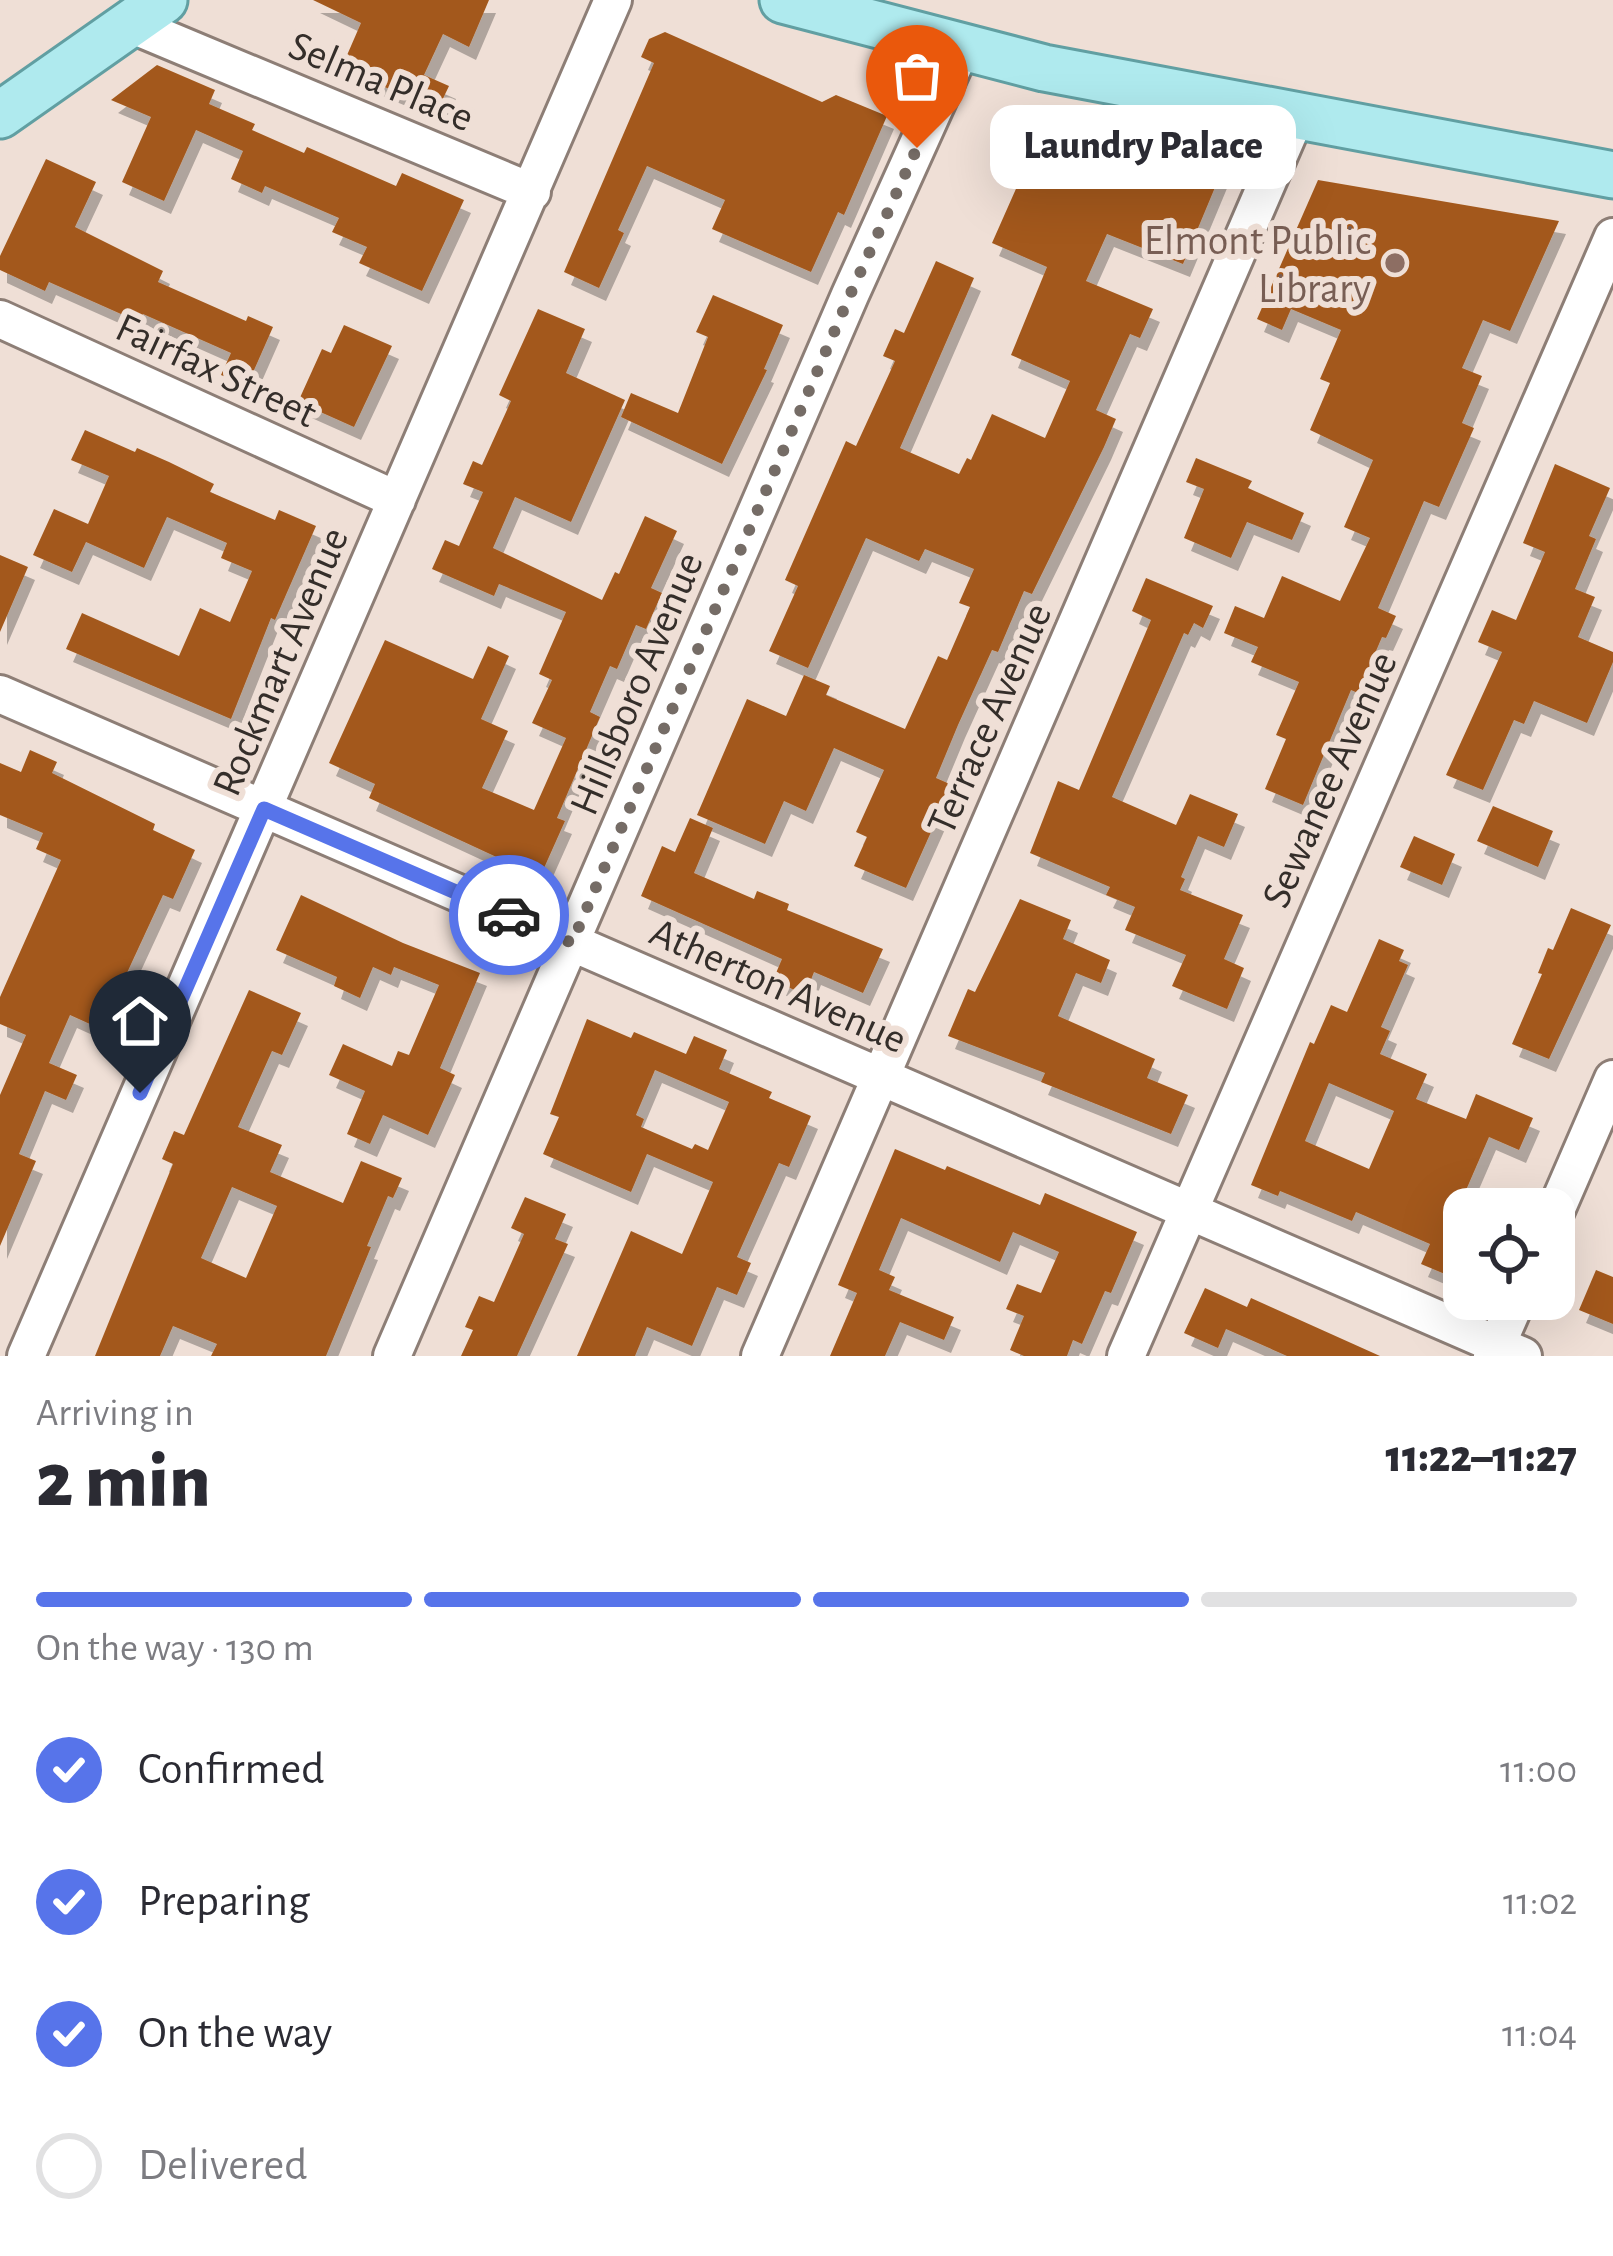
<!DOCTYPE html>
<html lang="en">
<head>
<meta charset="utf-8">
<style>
  :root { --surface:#fff; --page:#f2f2f3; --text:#2b2b33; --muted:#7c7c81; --line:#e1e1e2; --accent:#5774ea }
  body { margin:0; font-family:"Alegreya Sans",sans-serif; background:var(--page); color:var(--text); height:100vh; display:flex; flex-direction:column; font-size:45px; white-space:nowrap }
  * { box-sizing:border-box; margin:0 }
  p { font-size:39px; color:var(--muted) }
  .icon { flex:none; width:66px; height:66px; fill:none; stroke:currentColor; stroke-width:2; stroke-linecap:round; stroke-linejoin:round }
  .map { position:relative; height:1356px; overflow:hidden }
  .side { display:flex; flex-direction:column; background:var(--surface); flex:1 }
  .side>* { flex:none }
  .buttons { position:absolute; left:1443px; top:1188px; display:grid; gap:24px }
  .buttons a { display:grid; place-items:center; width:132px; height:132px; border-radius:24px; background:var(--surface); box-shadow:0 12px 48px #0002; font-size:60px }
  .pin { position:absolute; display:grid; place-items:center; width:102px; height:102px; color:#fff; margin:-123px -51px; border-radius:50% 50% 50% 0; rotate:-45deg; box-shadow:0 0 12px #0007 }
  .pin .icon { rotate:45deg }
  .courier { position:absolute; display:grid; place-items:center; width:120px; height:120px; margin:-60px; border:9px solid #5774ea; border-radius:50%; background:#fff; color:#222; box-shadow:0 3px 15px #0007 }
  .bubble { position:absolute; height:84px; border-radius:24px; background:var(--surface); box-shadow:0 12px 48px #0002; font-size:39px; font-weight:800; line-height:84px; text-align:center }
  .summary em { font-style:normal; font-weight:800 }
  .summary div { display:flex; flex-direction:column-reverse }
  .summary { display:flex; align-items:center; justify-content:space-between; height:204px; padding:0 36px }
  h1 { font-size:78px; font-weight:800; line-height:90px }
  .bar { display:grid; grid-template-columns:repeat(4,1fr); gap:18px 12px; align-content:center; height:144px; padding:0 36px }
  .bar i { height:15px; border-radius:9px; background:var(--line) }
  .bar .on { background:var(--accent) }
  .bar p { grid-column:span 4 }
  ol { padding:0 36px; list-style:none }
  li { display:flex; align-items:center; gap:36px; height:132px }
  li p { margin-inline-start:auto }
  li .icon { padding:12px; border-radius:50%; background:var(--accent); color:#fff; stroke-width:4 }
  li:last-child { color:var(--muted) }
  li i { width:66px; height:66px; border:6px solid var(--line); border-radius:50% }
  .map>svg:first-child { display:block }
</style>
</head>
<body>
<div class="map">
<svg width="1613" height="1356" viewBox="0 0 1613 1356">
  <defs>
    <filter id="shadow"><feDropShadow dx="7" dy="13" stdDeviation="0" flood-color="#0004"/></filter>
  </defs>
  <rect width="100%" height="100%" fill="#efdfd6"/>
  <!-- building -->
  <path fill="#a3591c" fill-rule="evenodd" filter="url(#shadow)" d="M313 0H489L469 47 443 34 424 75 449 86 438 109 341 69 361 23Z
    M665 32 822 102 836 95 887 116 844 215 838 212 811 272 712 229 725 200 647 166 618 230 624 233 599 288 564 272 654 63 641 57 649 39Z
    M157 65 215 90 209 104 255 124 252 130 304 153 307 147 396 186 402 173 464 200 422 291 359 263 367 247 332 232 339 218 265 186 262 193 231 179 243 151 196 130 164 201 122 182 151 117 111 100Z
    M1043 128 1105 140 1108 130 1134 135 1130 147 1216 162 1221 173 1183 264 1107 234 1086 281 1153 309 1140 338 1130 334 1096 410 1116 419 1104 447 1032 594 1024 591 998 652 992 650 958 725 936 778 952 785 906 888 854 866 867 837 856 832 884 770 834 748 806 811 784 801 765 844 697 815 747 699 786 716 804 675 830 686 826 695 905 729 938 656 947 660 970 607 959 603 974 569 925 549 919 561 866 538 808 668 769 651 798 586 785 580 846 441 856 446 895 361 883 356 895 329 904 333 936 261 974 278 900 448 959 474 967 458 971 460 992 414 1045 438 1070 381 1011 355 1047 267 992 243Z
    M46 159 96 182 75 227 163 271 158 282 246 321 248 316 273 327 247 386 221 375 231 353 143 314 139 322 49 282 45 291 0 270V256Z
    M1318 180 1559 221 1510 331 1483 320 1462 368 1482 376 1462 423 1474 428 1439 507 1424 501 1378 608 1396 616 1386 638 1382 637 1358 693 1351 690 1303 805 1265 789 1286 739 1276 735 1299 682 1251 662 1258 647 1224 633 1235 606 1264 618 1282 576 1340 601 1370 538 1344 527 1373 460 1310 430 1330 383 1320 379 1341 330 1291 309 1282 330 1257 319Z
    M713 295 783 325 764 369 767 370 722 464 621 417 631 393 678 413 708 337 696 332Z
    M538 309 585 329 566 373 625 400 571 522 515 497 493 548 602 600 615 572 619 574 645 516 677 531 651 588 662 593 646 629 636 625 617 669 610 666 590 712 600 717 557 818 565 821 540 877 369 798 375 784 329 763 385 640 473 679 488 646 509 656 481 719 508 731 482 788 534 810 566 738 532 723 552 680 539 674 566 612 499 584 494 596 432 569 445 540 459 546 483 492 463 484 473 461 482 465 511 401 499 395Z
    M344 325 392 346 354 427 298 402 322 349 331 353Z
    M85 430 135 452 137 448 169 462 214 484 210 492 275 520 279 510 316 526 275 620 271 618 231 719 66 649 82 613 179 656 200 608 230 622 252 571 221 558 227 543 167 517 144 568 86 542 72 572 33 555 54 509 88 524 109 476 71 460Z
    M1196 458 1252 481 1248 488 1304 513 1292 540 1247 522 1231 558 1184 538 1204 489 1186 482Z
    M1555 464 1610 488 1589 536 1596 539 1575 589 1595 597 1578 637 1613 652V662L1587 723 1534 701 1524 724 1514 720 1483 790 1446 775 1502 652 1478 642 1492 610 1516 620 1545 552 1523 543Z
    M0 555 28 567 0 632Z
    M1146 578 1213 606 1203 628 1194 623 1188 635 1184 633 1112 797 1176 825 1190 794 1238 814 1224 847 1198 836 1181 877 1185 879 1180 890 1243 915 1224 959 1244 968 1227 1009 1172 986 1186 955 1125 930 1135 907 1106 895 1110 887 1030 853 1058 781 1079 790 1151 620 1132 611Z
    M30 750 57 762 52 773 155 824 153 830 195 850 173 899 163 895 101 1029 70 1015 49 1063 77 1075 66 1100 45 1091 19 1154 36 1161 0 1246V1095L26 1035 0 1024V997L61 860 36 849 43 833 0 815V763L21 772Z
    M1493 806 1553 831 1538 867 1477 841Z
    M690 818 713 828 694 873 754 899 757 891 789 904 787 910 883 949 863 993 814 972 805 995 773 980 782 959 641 896 662 846 675 852Z
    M1414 836 1455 854 1442 885 1400 867Z
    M301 895 403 943 480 973 440 1068 455 1075 428 1135 383 1115 370 1144 347 1134 365 1091 329 1075 343 1044 392 1066 398 1051 409 1055 439 985 394 967 391 975 373 967 360 998 334 986 337 977 276 950Z
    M1020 899 1071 920 1063 939 1110 960 1101 983 1076 973 1058 1016 1155 1059 1147 1078 1188 1095 1171 1134 1041 1082 1045 1073 948 1036 968 989 975 992Z
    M1571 908 1611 925 1549 1059 1512 1044 1542 974 1538 973 1548 948 1553 950Z
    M1379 939 1404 950 1399 961 1408 965 1381 1027 1390 1031 1380 1054 1427 1074 1416 1099 1466 1119 1476 1094 1533 1118 1519 1150 1489 1137 1460 1204 1464 1206V1250L1452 1277 1421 1264 1430 1244 1356 1212 1352 1221 1280 1191 1278 1196 1251 1185 1310 1042 1314 1044 1331 1005 1347 1012ZM1329 1083 1394 1111 1369 1169 1305 1141Z
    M249 990 301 1013 282 1055 272 1051 238 1127 282 1145 270 1172 343 1203 361 1161 402 1178 393 1198 388 1196 367 1246 371 1247 326 1356H211L217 1344 173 1326 160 1356H95L173 1164 162 1159 174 1131 184 1135ZM232 1187 277 1206 246 1278 201 1258Z
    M587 1019 631 1038 634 1032 686 1054 694 1036 727 1050 719 1069 772 1092 769 1098 811 1116 789 1167 779 1163 737 1257 751 1263 737 1295 717 1287 692 1346 647 1327 635 1356H577L631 1231 682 1254 713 1182 647 1154 631 1192 543 1154 559 1117 550 1114ZM655 1070 729 1102 708 1150 695 1144 692 1149 641 1127 644 1119 636 1115Z
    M895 1149 945 1170 947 1166 1040 1205 1045 1193 1137 1232 1111 1293 1105 1291 1082 1344 1073 1340 1067 1356H1024L1010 1350 1024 1316 1006 1309 1017 1284 1041 1293 1059 1252 1013 1232 1000 1262 901 1218 879 1270 895 1277 889 1290 954 1317 944 1340 900 1322 885 1356H830L857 1293 838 1285Z
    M525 1197 566 1214 555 1239 568 1244 517 1356H461L473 1330 465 1327 479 1296 494 1302 524 1234 511 1228Z
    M1596 1270 1613 1277V1324L1579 1310Z
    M1205 1288 1247 1307 1251 1298 1380 1356H1287L1226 1329 1218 1348 1184 1333Z"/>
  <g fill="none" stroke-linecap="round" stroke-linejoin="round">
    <defs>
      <path id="minor" d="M130 24 532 192
        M0 319 397 500
        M0 694 1523 1356
        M1554 1215 1613 1079
        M26 1356 613 0
        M392 1356 850 295 962 47
        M760 1356 1296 116
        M1126 1356 1613 237
        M1492 1356 1517 1299"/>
      <path id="major" d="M783 0 1044 68 1613 175
        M0 115 164 0"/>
    </defs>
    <!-- minor casing -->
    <use href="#minor" stroke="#8d7e76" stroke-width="42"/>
    <!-- major casing -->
    <use href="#major" stroke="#619fa2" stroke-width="51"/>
    <!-- minor -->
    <use href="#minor" stroke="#fff" stroke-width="36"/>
    <!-- major -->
    <use href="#major" stroke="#afeaee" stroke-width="45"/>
  </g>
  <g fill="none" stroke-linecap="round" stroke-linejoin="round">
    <!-- done -->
    <path stroke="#756c66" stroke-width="12" stroke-dasharray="0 21.6" d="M509 915 572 943 850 295 917 148"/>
    <!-- route -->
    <path stroke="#5774ea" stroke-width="15" d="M140 1093 264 809 509 915"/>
  </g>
  <!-- markers -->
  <circle fill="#8d6e63" stroke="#efdfd6" stroke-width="4.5" cx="1395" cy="263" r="12"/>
  <g text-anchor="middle" stroke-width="12" stroke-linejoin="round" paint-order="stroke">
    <!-- street labels -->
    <g font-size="42" fill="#342e2a" stroke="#efdfd6">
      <text transform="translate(382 80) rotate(23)" y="15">Selma Place</text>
      <text transform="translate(217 369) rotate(25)" y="15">Fairfax Street</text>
      <text transform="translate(279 661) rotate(-67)" y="15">Rockmart Avenue</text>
      <text transform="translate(635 683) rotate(-67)" y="15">Hillsboro Avenue</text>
      <text transform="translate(988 718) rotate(-66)" y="15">Terrace Avenue</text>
      <text transform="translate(1328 779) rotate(-66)" y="15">Sewanee Avenue</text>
      <text transform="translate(779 984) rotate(24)" y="15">Atherton Avenue</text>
    </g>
    <!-- education labels -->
    <g font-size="42" fill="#785e54" stroke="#efdfd6" text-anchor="end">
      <text x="1371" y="254">Elmont Public<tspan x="1371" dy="48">Library</tspan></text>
    </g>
  </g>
</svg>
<div class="buttons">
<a><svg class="icon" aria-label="locate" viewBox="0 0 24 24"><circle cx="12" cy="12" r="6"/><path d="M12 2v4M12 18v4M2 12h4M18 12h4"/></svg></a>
</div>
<div class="pin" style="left:917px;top:148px;background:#ea580c"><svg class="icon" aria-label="bag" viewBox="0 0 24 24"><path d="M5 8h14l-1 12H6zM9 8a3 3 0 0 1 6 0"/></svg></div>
<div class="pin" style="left:140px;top:1093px;background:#1f2937"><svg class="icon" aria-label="home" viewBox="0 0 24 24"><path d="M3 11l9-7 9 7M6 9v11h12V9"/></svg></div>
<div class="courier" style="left:509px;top:915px"><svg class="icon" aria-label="car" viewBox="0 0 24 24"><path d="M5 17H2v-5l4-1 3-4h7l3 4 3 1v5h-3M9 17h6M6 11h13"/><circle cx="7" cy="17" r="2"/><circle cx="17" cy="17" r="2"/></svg></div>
<div class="bubble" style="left:990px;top:105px;width:306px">Laundry Palace</div>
</div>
<section class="side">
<div class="summary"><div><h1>2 min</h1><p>Arriving in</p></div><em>11:22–11:27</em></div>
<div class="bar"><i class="on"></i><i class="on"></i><i class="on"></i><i></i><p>On the way · 130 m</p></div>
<ol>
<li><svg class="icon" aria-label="check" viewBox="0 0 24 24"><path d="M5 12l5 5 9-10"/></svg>Confirmed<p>11:00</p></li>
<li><svg class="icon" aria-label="check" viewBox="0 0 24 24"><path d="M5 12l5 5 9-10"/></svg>Preparing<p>11:02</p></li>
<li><svg class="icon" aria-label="check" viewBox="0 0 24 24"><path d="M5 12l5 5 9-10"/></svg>On the way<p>11:04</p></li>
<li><i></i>Delivered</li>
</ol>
</section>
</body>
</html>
